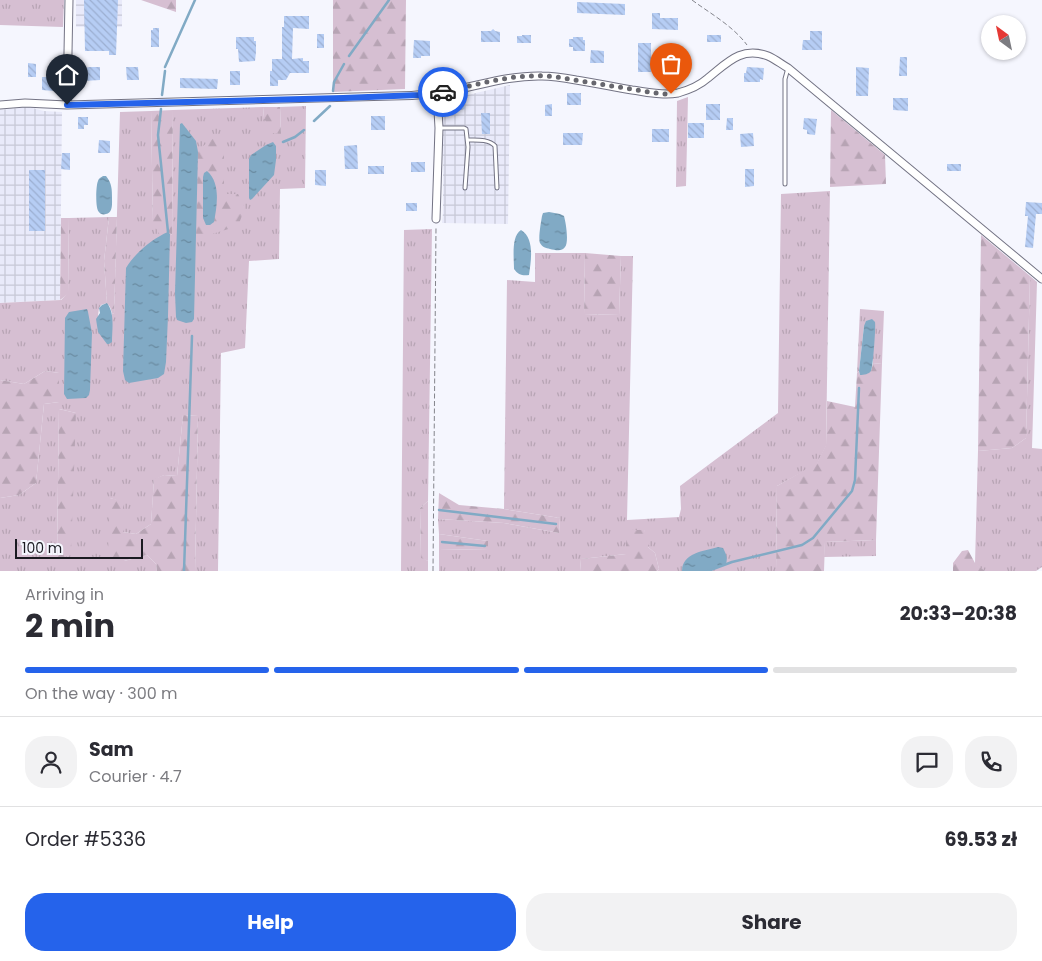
<!DOCTYPE html>
<html lang="en">
<head>
<meta charset="utf-8">
<style>
  :root { --surface:#fff; --page:#f2f2f3; --text:#2b2b33; --muted:#7c7c81; --line:#e1e1e2; --accent:#2563eb }
  body { margin:0; font-family:Poppins,sans-serif; background:var(--page); color:var(--text); height:100vh; display:flex; flex-direction:column; font-size:19px; white-space:nowrap }
  * { box-sizing:border-box; margin:0 }
  p { font-size:16px; color:var(--muted) }
  .icon { flex:none; width:28px; height:28px; fill:none; stroke:currentColor; stroke-width:2; stroke-linecap:round; stroke-linejoin:round }
  .map { position:relative; height:571px; overflow:hidden }
  .details { display:flex; flex-direction:column; background:var(--surface); flex:1 }
  .details>* { flex:none }
  .needle { width:32px; rotate:327deg }
  .fabs { position:absolute; left:981px; top:15px; display:grid; gap:10px }
  .fabs a { display:grid; place-items:center; width:45px; height:45px; border-radius:50%; background:var(--surface); box-shadow:0 1px 4px #0004; font-size:25px }
  .scale { position:absolute; left:15px; bottom:12px; width:128px; box-sizing:border-box; padding-left:5px; border:2px solid #1a1a21; border-top:0; font-size:14px; line-height:18px; white-space:nowrap; color:#1a1a21; -webkit-text-stroke:4px #f5f6fe; paint-order:stroke }
  .pin { position:absolute; display:grid; place-items:center; width:42px; height:42px; color:#fff; margin:-51px -21px; border-radius:50% 50% 50% 0; rotate:-45deg; box-shadow:0 0 5px #0007 }
  .pin .icon { rotate:45deg }
  .courier { position:absolute; display:grid; place-items:center; width:50px; height:50px; margin:-25px; border:4px solid #2563eb; border-radius:50%; background:#fff; color:#222; box-shadow:0 1px 6px #0007 }
  .headline em { font-style:normal; font-weight:700 }
  .headline div { display:flex; flex-direction:column-reverse }
  .headline { display:flex; align-items:center; justify-content:space-between; height:85px; padding:0 25px }
  h1 { font-size:32px; font-weight:700; line-height:38px }
  .bar { display:grid; grid-template-columns:repeat(4,1fr); gap:8px 5px; align-content:center; height:60px; padding:0 25px }
  .bar i { height:6px; border-radius:4px; background:var(--line) }
  .bar .on { background:var(--accent) }
  .bar p { grid-column:span 4 }
  .line { display:flex; align-items:center; gap:12px; padding:0 25px; border-top:1px solid var(--line) }
  .line div { flex:1 }
  .round { display:grid; place-items:center; flex:none; width:52px; height:52px; border-radius:20px; background:var(--page) }
  .cta { display:flex; gap:10px; margin-top:auto; padding:10px 25px }
  .cta a { flex:1; height:58px; border-radius:20px; background:var(--accent); color:#fff; font-size:20px; font-weight:700; line-height:58px; text-align:center }
  .cta a+a { background:var(--page); color:var(--text) }
  .map>svg:first-child { display:block }
</style>
</head>
<body>
<div class="map">
<svg width="1042" height="571" viewBox="0 0 1042 571">
  <defs>
    <pattern id="industrial-grid" width="8" height="8" patternUnits="userSpaceOnUse" patternTransform="scale(1.25)"><rect width="8" height="8" fill="#e9eafa"/><path d="M0 4h8M4 0v8" fill="none" stroke="#c7c8d6"/></pattern>
    <pattern id="grass-tufts" width="24" height="20" patternUnits="userSpaceOnUse" patternTransform="scale(1.25)"><rect width="24" height="20" fill="#d6bfd2"/><path d="M3 7l-1-3M5 7V3M7 7l1-3M15 17l-1-3M17 17v-4M19 17l1-3" fill="none" stroke="#b7a4b4"/></pattern>
    <pattern id="forest-firs" width="22" height="20" patternUnits="userSpaceOnUse" patternTransform="scale(1.25)"><rect width="22" height="20" fill="#d6bfd2"/><path d="M5 1l3.5 6h-7zM16 11l3.5 6h-7z" fill="#b7a4b4"/></pattern>
    <pattern id="water-ripples" width="26" height="14" patternUnits="userSpaceOnUse" patternTransform="scale(1.25)"><rect width="26" height="14" fill="#81aac5"/><path d="M2 4q2-2 4 0t4 0M15 11q2-2 4 0t4 0" fill="none" stroke="#698aa0"/></pattern>
    <pattern id="building-back-hatch" width="6" height="6" patternUnits="userSpaceOnUse" patternTransform="scale(1.25)"><rect width="6" height="6" fill="#b6cdf4"/><path d="M-1 5l2 2M0 0l6 6M5-1l2 2" fill="none" stroke="#9cafd1"/></pattern>
  </defs>
  <rect width="100%" height="100%" fill="#f5f6fe"/>
  <!-- industrial -->
  <path fill="url(#industrial-grid)" d="M76 0H122V27H76Z
    M510 85 508 224 442 223 443 213V102L446 100Z
    M29 107 44 111 62 112 60 300 0 303V110Z"/>
  <!-- grass -->
  <path fill="url(#grass-tufts)" fill-rule="evenodd" d="M0 0H64L63 27 0 25Z
    M688 97 686 186 676 187 677 101Z
    M306 106 305 188 280 189 279 259 249 261 245 348 221 353 218 571H195L198 416 183 415 177 476 164 475 154 480 151 524 136 534 123 532V502L110 498 124 561 147 555 156 564 157 571H0V498L19 495 36 483 44 404 59 402V373L45 371 24 384 0 380V303L61 300 68 293 69 218 109 217 104 261 107 303 101 305 99 308 98 316 112 342V313L114 314 120 112 151 111 153 222 172 235 173 110 263 107 264 118 281 133 280 107ZM59 409 76 413 57 559V558Z
    M830 191 826 446 817 464 777 486 776 571H708L726 564 682 568V571H657L659 569 655 553 648 547 644 530H626V554L581 559 580 571H439V549L487 550 488 541 439 534 438 519 504 523 559 533 560 518 504 509 507 280 535 282V253H585L584 314 619 315 621 256H633L627 520 679 517 681 509 680 486 778 413 781 194Z
    M432 229 428 501 420 508 421 557 428 561V571H401L404 230Z
    M1030 276 1037 282 1032 448 1042 449V567L1036 571H985L975 564 978 451 1012 448 1026 438Z
    M860 309 884 311 882 363 873 364V348L864 326 859 371 857 373Z
    M876 540V556L824 557 825 542Z"/>
  <!-- forest -->
  <path fill="url(#forest-firs)" d="M141 0H176V12Z
    M333 0H406L405 89 333 92Z
    M263 107H280L281 134 272 133 264 118Z
    M173 110 172 235 168 232 160 235 153 223 151 111Z
    M831 110 885 155 886 184 830 187Z
    M224 136V194H238L245 208 238 226 196 239 198 150 215 137Z
    M109 217H117L114 314 112 313 110 307 107 303 104 261Z
    M61 218H69L68 294 60 300Z
    M981 235 1030 276 1026 438 1012 448 978 451Z
    M585 253 621 256 619 315 584 314Z
    M882 363 876 540 825 542 824 571H776L777 486 817 463 826 445 827 401 855 407 857 373 859 371 860 375 871 371 873 364Z
    M45 371 59 373V402L44 404 36 483 19 495 0 498V380L24 384Z
    M59 409 76 413 71 555 57 559Z
    M183 415 198 416 195 571H157L156 564 147 555 124 561 114 560 108 554 110 498 123 501V532L136 534 151 524 154 479 164 475 177 476Z
    M439 493 459 505 504 509 560 518 559 533 504 523 438 519Z
    M428 501V561L421 558 420 508Z
    M626 530H644L650 541 648 547 655 553 659 569 657 571H580L581 559 626 554Z
    M439 534 488 541V550L439 549Z
    M968 550 975 563 985 571H953V563L962 551Z"/>
  <!-- water -->
  <path fill="url(#water-ripples)" d="M182 123 196 141 198 152 194 319 192 322 186 323 177 320 176 317 175 293 180 124Z
    M273 142 276 146V160L274 175 252 199 250 200 249 198V159L251 155 266 145Z
    M207 171C221 183 217 206 214 222L210 225H206L203 218V177L204 173Z
    M103 176H106C112 183 112 190 112 198 112 204 113 213 106 214 103 215 100 214 99 212 95 209 96 185 98 181 99 178 100 178 103 176Z
    M549 212 560 214 564 216C566 223 569 242 565 247 562 252 555 250 550 249 546 248 542 247 540 243 538 239 541 222 542 216L543 213Z
    M521 230C535 238 531 261 529 275 523 276 518 275 514 269 514 258 511 236 521 230Z
    M168 232 170 234 168 316 166 362 164 374 158 378 129 383 125 380 123 371 126 268C134 254 153 238 168 232Z
    M107 303C115 313 112 329 112 342L109 344H107L98 332 96 319 100 313 99 308 102 305Z
    M87 309 88 312 92 333 90 390 89 395 86 398 67 399 64 394 65 318 69 312Z
    M872 319C873 320 874 321 875 322 876 325 873 369 871 371 869 374 864 375 860 375L859 371 864 326 866 321Z
    M718 547 723 548C726 554 728 557 726 564L708 571H682C682 553 704 551 718 547Z"/>
  <g fill="none" stroke-linecap="round" stroke-linejoin="round">
    <!-- stream -->
    <path stroke="#81aac5" stroke-width="2.5" d="M349 56 389 0
      M165 67 195 0
      M333 91 334 82 344 64
      M162 95 165 71
      M161 109 158 135 168 232
      M314 121 330 106
      M283 142 295 137 304 130
      M439 510 556 524
      M442 542 485 546
      M184 571 192 336
      M708 571 732 562 802 545 813 538 852 491 855 480 859 388"/>
  </g>
  <!-- building -->
  <path fill="url(#building-back-hatch)" d="M84 0H118L116 55H109V51H85Z
    M577 2 625 4V15L577 13Z
    M652 13H660V18H678V30L652 29Z
    M284 16H309V29L293 28 292 59 303 58V61H309V73H290L286 80H278V86H270V71H272V59H282V27H284Z
    M153 28H159V47H151V30H153Z
    M493 29 495 31 500 32V42H481V31H491Z
    M810 31H822V50H802L803 40H810Z
    M317 34H324V48H317Z
    M522 35H531V43H517V36H522Z
    M707 35H721V42H707Z
    M236 37H254V41H256V52L255 61 239 62 238 49H236Z
    M573 37H583V40H585V51H573V47H569V39H573Z
    M414 40 430 41V56H421V58H413Z
    M638 43H651V72H638Z
    M591 50 604 51V63H590Z
    M900 57H907V76H899Z
    M28 63 36 64V77H28Z
    M90 67H100V80L84 81V68Z
    M126 67H138L139 80H127Z
    M747 67 764 68 763 80 760 79V82H744V73H746Z
    M856 67 869 68 868 96H856Z
    M230 71H240V85H230Z
    M42 77H54V91L42 90Z
    M180 78 218 79 217 89 180 88Z
    M567 93H581V105H567Z
    M893 98H908V111L893 110Z
    M463 99 465 109 448 113 446 103Z
    M552 104V116H545V105Z
    M706 104H720V120H706Z
    M481 113H490V134H482Z
    M371 116H385V130H371Z
    M78 117H88V125H84V129H78Z
    M727 118H733V130H726Z
    M804 118 817 119 815 135 807 134V130L803 129Z
    M688 123H704V138H688Z
    M652 129H669V142H652Z
    M563 133H583L582 145H563Z
    M753 133 754 146 741 147 740 134Z
    M99 140 110 141V153H98Z
    M357 145 358 169H345L344 146Z
    M62 153H70V170L61 169Z
    M411 162H425V172H411Z
    M947 164H961V171H947Z
    M368 166H384V174H368Z
    M745 169H754V186L745 187Z
    M29 170H45V231H29Z
    M315 170H326V186L315 185Z
    M1026 202 1042 203V214H1036L1033 248 1025 247 1028 216H1025Z
    M406 203H417V211H406Z"/>
  <g fill="none" stroke-linecap="round" stroke-linejoin="round">
    <defs>
      <path id="lane" d="M439 128H464L466 129 468 147 465 188
        M468 140C477 140 489 139 495 146L497 188
        M785 184V79L788 68"/>
      <path id="street" d="M0 105 25 103 67 105 392 96C407 96 422 95 437 93 473 88 506 75 542 76 554 76 565 78 576 80 595 83 614 87 632 90 647 92 663 96 678 93 689 90 699 86 708 78 727 63 741 46 768 56 775 59 781 64 788 68L1042 279
        M67 105 69 0
        M436 219 439 128 437 93"/>
    </defs>
    <!-- lane casing -->
    <use href="#lane" stroke="#737384" stroke-width="5"/>
    <!-- street casing -->
    <use href="#street" stroke="#737384" stroke-width="9"/>
    <!-- path -->
    <path stroke="#84858c" stroke-width="1" stroke-dasharray="5 2.5" stroke-linecap="butt" d="M692 0C711 14 733 26 747 45
      M433 571 436 227"/>
    <!-- lane -->
    <use href="#lane" stroke="#fff" stroke-width="3"/>
    <!-- street -->
    <use href="#street" stroke="#fff" stroke-width="7"/>
  </g>
  <g fill="none" stroke-linecap="round" stroke-linejoin="round">
    <!-- done -->
    <path stroke="#67676e" stroke-width="5" stroke-dasharray="0 9" d="M443 92C480 84 517 72 556 77L662 94H671"/>
    <!-- route -->
    <path stroke="#2563eb" stroke-width="6" d="M67 105 343 98 419 95 443 92"/>
  </g>
</svg>
<div class="fabs">
<a><svg class="needle" viewBox="-14 -14 28 28"><path d="M0-13l5 13h-10z" fill="#e53935"/><path d="M0 13l5-13h-10z" fill="#7c7c81"/></svg></a>
</div>
<div class="scale">100 m</div>
<div class="pin" style="left:671px;top:94px;background:#ea580c"><svg class="icon" aria-label="bag" viewBox="0 0 24 24"><path d="M5 8h14l-1 12H6zM9 8a3 3 0 0 1 6 0"/></svg></div>
<div class="pin" style="left:67px;top:105px;background:#1f2937"><svg class="icon" aria-label="home" viewBox="0 0 24 24"><path d="M3 11l9-7 9 7M6 9v11h12V9"/></svg></div>
<div class="courier" style="left:443px;top:92px"><svg class="icon" aria-label="car" viewBox="0 0 24 24"><path d="M5 17H2v-5l4-1 3-4h7l3 4 3 1v5h-3M9 17h6M6 11h13"/><circle cx="7" cy="17" r="2"/><circle cx="17" cy="17" r="2"/></svg></div>
</div>
<section class="details">
<div class="headline"><div><h1>2 min</h1><p>Arriving in</p></div><em>20:33–20:38</em></div>
<div class="bar"><i class="on"></i><i class="on"></i><i class="on"></i><i></i><p>On the way · 300 m</p></div>
<div class="line" style="height:90px"><a class="round"><svg class="icon" aria-label="person" viewBox="0 0 24 24"><circle cx="12" cy="8" r="4"/><path d="M4 21q1-7 8-7t8 7"/></svg></a><div><b>Sam</b><p>Courier · 4.7</p></div><a class="round"><svg class="icon" aria-label="chat" viewBox="0 0 24 24"><path d="M4 5h16v11H9l-5 4z"/></svg></a><a class="round"><svg class="icon" aria-label="phone" viewBox="0 0 24 24"><path d="M5 4h4l2 5-3 2q2 4 5 5l2-3 5 2v4C11 20 4 13 5 4z"/></svg></a></div>
<div class="line" style="height:65px"><div>Order #5336</div><b>69.53 zł</b></div>
<div class="cta"><a>Help</a><a>Share</a></div>
</section>
</body>
</html>
